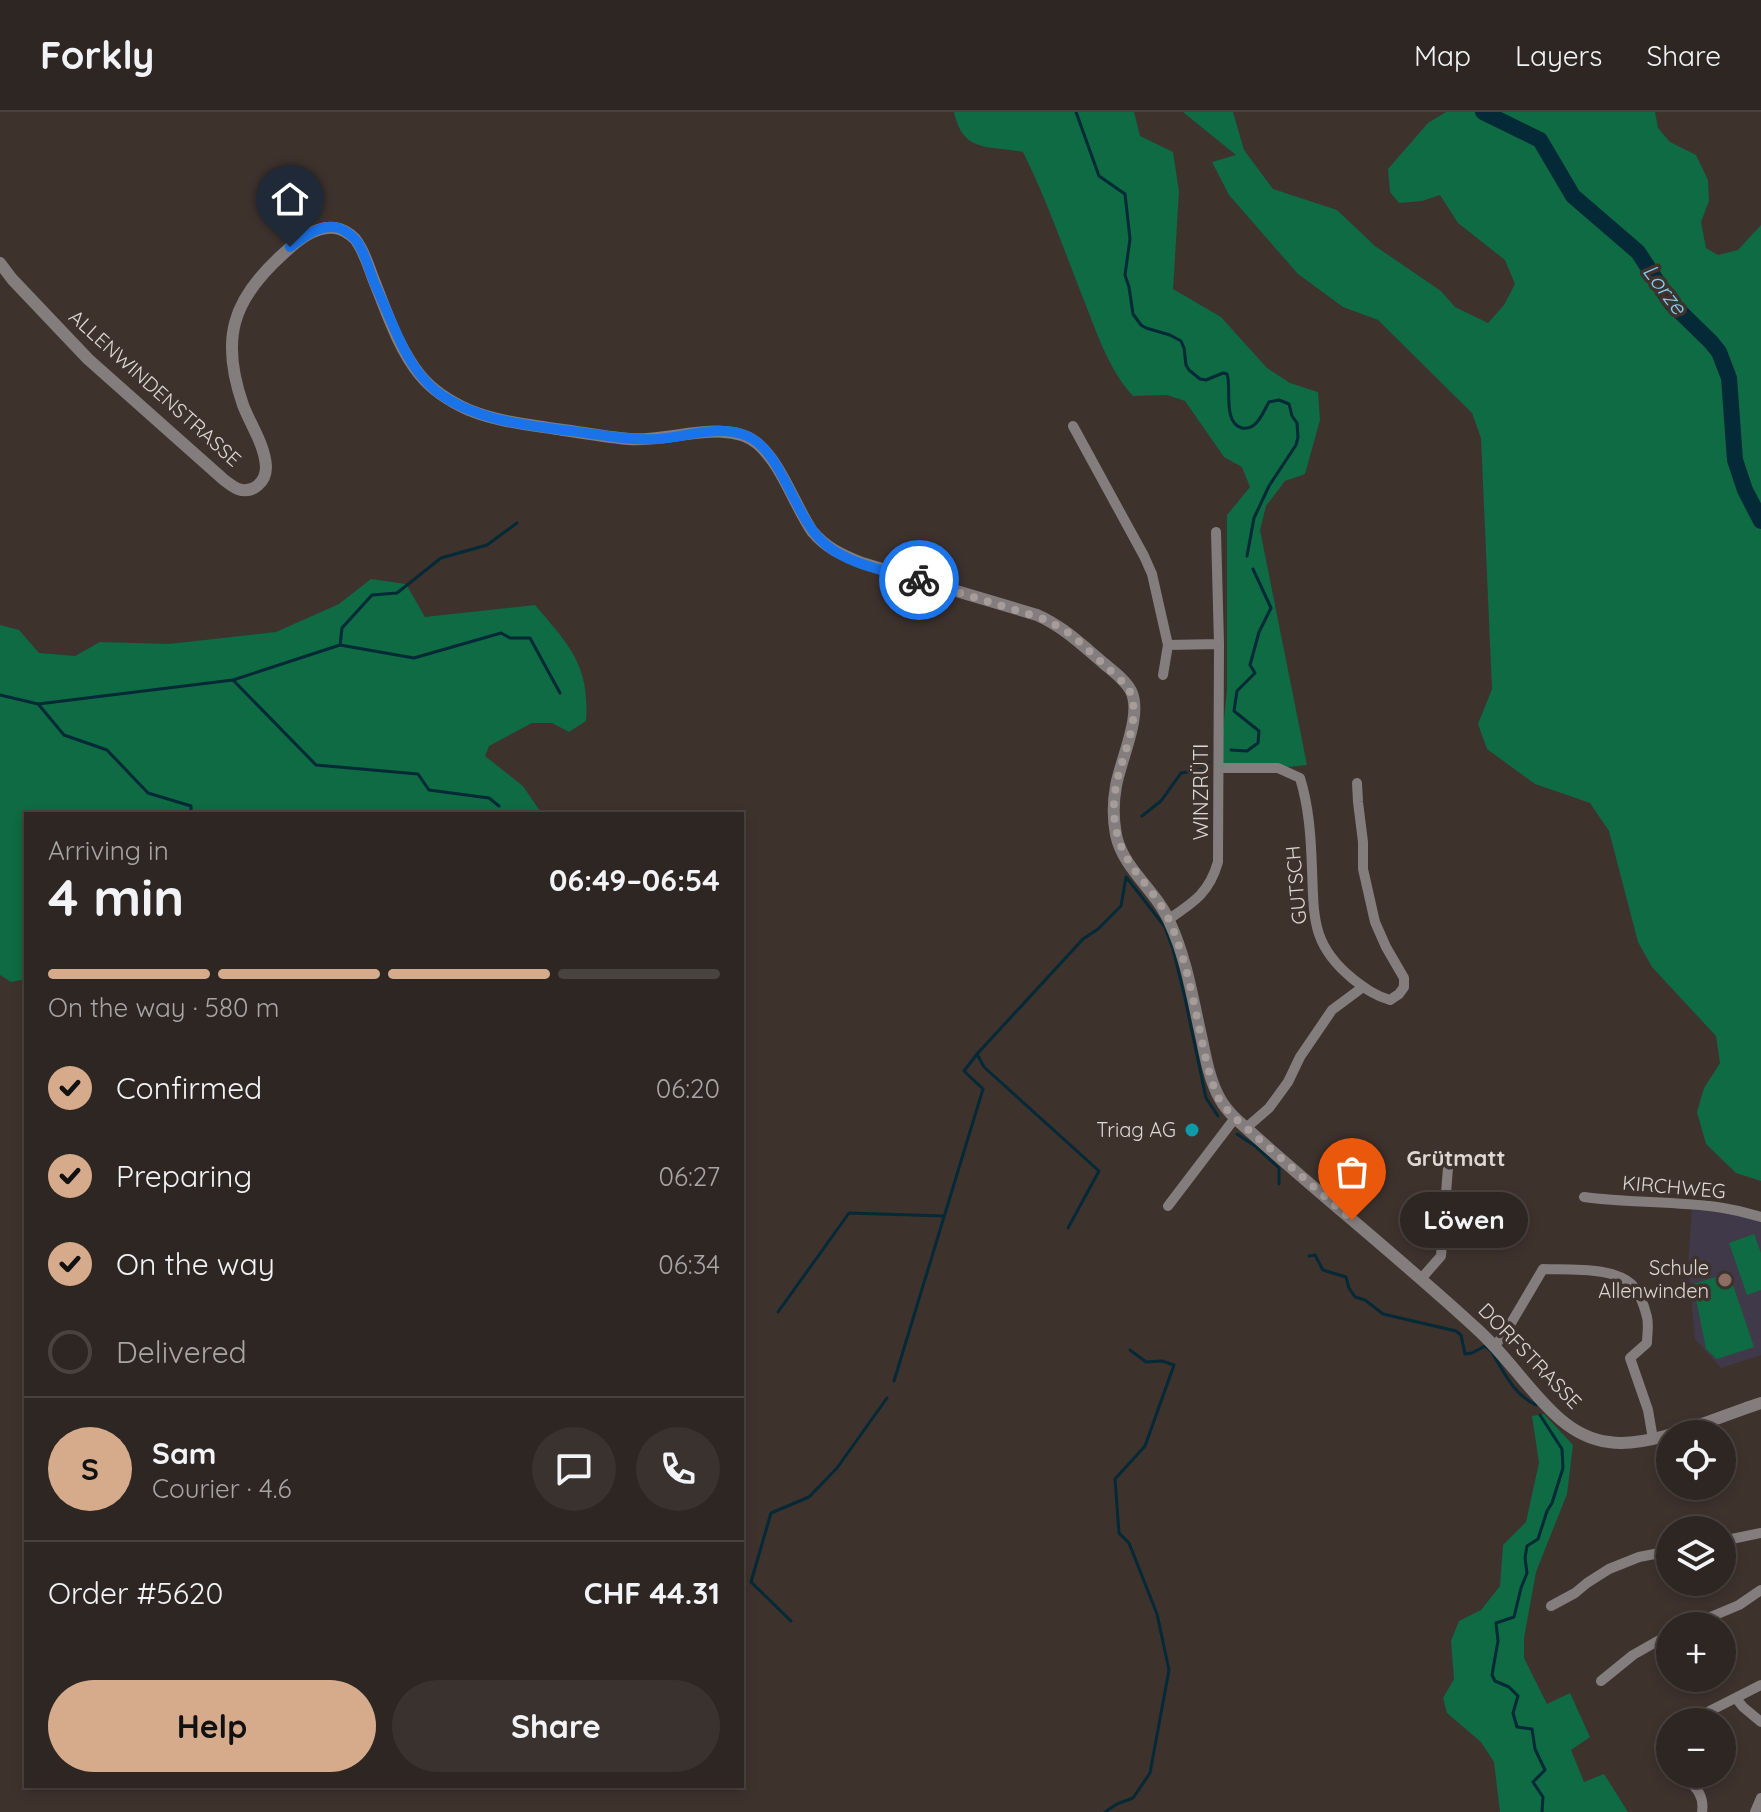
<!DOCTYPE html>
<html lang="en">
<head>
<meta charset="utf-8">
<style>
  :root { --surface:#2e2622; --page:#3a322f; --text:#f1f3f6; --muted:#a7a5a5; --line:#494340; --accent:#d6ab8b }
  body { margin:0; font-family:Quicksand,sans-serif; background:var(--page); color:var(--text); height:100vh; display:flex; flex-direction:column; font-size:30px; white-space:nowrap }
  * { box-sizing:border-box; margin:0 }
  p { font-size:26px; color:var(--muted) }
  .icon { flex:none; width:44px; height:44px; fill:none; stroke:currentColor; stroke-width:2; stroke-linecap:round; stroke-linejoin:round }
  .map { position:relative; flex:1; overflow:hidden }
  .drawer { position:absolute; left:24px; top:700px; width:720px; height:976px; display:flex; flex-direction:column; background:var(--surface); border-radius:0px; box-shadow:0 4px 12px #0003,0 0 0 2px var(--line) }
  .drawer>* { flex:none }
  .buttons { position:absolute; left:1656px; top:1308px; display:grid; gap:16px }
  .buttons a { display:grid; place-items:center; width:80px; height:80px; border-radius:50%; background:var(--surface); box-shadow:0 4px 12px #0003,0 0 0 2px var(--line); font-size:40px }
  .pin { position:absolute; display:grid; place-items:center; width:68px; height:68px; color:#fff; margin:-82px -34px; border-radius:50% 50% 50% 0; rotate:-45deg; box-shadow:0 0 8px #0007 }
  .pin .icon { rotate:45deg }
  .courier { position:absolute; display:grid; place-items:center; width:80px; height:80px; margin:-40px; border:6px solid #1a73e8; border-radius:50%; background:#fff; color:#222; box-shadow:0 2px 10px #0007 }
  .bubble { position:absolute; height:56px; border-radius:28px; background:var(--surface); box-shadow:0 4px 12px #0003,0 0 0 2px var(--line); font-size:26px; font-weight:700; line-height:56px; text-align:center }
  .summary em { font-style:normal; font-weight:700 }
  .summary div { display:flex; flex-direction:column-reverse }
  .summary { display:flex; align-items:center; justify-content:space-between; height:136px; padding:0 24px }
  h1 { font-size:52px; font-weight:700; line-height:60px }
  .bar { display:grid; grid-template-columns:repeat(4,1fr); gap:12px 8px; align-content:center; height:96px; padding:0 24px }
  .bar i { height:10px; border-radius:6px; background:var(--line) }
  .bar .current { background:var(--accent) }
  .bar p { grid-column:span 4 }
  .line { display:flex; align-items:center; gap:20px; padding:0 24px; border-top:2px solid var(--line) }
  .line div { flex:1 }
  .round { display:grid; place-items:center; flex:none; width:84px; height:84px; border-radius:42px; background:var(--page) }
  ol { padding:0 24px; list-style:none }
  li { display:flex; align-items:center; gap:24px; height:88px }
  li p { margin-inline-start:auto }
  li .icon { padding:8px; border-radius:50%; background:var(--accent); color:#111; stroke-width:4 }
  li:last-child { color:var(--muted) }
  li i { width:44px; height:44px; border:4px solid var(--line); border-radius:50% }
  .primary-button { display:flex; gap:16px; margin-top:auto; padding:16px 24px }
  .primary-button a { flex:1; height:92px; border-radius:48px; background:var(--accent); color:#111; font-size:32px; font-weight:700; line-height:92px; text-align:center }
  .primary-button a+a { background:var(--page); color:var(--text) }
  header { display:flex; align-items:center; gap:48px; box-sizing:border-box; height:112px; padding:0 40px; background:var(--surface); border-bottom:2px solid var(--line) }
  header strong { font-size:38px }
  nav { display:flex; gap:44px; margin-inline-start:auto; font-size:28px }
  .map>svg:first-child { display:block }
</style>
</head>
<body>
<header>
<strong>Forkly</strong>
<nav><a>Map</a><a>Layers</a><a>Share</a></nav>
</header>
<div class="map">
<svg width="1761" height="1700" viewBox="0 0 1761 1700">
  <rect width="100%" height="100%" fill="#3e322d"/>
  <!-- education -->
  <path fill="#40394a" d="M1692 1096 1726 1100 1761 1109V1243L1721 1256 1695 1227 1688 1154Z"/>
  <!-- green -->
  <path fill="#0e6b43" d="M954 0H1134L1140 24 1173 40 1179 80 1173 177 1221 205 1267 256 1290 271 1318 280 1320 308 1305 362 1285 369 1266 394 1260 418 1307 653 1278 656H1219L1227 578V403L1250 375 1242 355 1224 345 1185 289 1167 283 1133 284C1110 259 1099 227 1087 196 1066 144 1048 90 1023 40 989 33 963 42 954 0Z
    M1183 0H1233L1244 38 1273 77 1337 98 1375 134 1441 179 1455 195 1488 211 1504 193 1515 172 1505 148 1458 111 1440 83 1422 89 1399 91 1390 80 1388 57 1428 11 1446 0H1655L1658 16 1670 30 1696 43 1708 68 1709 89 1701 110 1706 136 1718 143 1738 138 1761 113V1069L1736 1061 1706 1032 1697 1000 1704 976 1720 951 1716 924 1652 855 1638 830 1609 719 1590 691 1535 672 1487 637 1478 612 1492 577 1481 326 1472 301 1378 208 1343 195 1298 162 1229 83 1212 50 1236 43Z
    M371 467 406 472 425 505 535 493C569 533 590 553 586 609L569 620 552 611H532L489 634 485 644 523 674 542 702H26V867L11 870 0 863V513L19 518 39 541 75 544 100 530 169 532 276 520 339 492Z
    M1754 1122 1761 1141V1178L1747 1183 1729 1131Z
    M1729 1161 1754 1235 1717 1247 1706 1237 1693 1172Z
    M1544 1302 1573 1333 1567 1382 1536 1460 1524 1526V1546L1547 1592 1570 1581 1590 1625 1571 1638 1584 1670 1604 1662 1628 1700H1500L1494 1650 1481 1630 1447 1601 1443 1586 1454 1567 1451 1529 1459 1509 1481 1498 1500 1474 1503 1433 1526 1410 1539 1351 1532 1304Z"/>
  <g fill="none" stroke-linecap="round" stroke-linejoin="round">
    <!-- stream -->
    <path stroke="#042937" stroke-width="3" d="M1076 0 1099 64 1125 82 1130 127 1125 163 1129 175 1133 202 1141 213 1146 216 1170 223 1181 229 1184 236 1186 253 1189 258 1200 267 1206 268 1223 261 1227 262C1232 274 1222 311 1242 316 1257 319 1263 300 1269 290L1279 288 1289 292 1292 304 1297 311 1298 325 1296 333 1269 374 1254 406 1247 444
      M340 533 342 516 372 483 397 481 441 446 487 433 517 411
      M233 568 340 533 414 546 501 521 510 526H530L560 581
      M0 583 38 592 233 568 316 653 418 662 429 678 489 686 499 694
      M39 593 64 623 107 638 148 681 191 694V702
      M1231 638 1247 639 1258 631 1259 619 1234 599 1237 579 1255 561 1250 553 1259 520 1271 496 1253 457
      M1142 704 1161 689 1181 661 1200 658 1209 651
      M1127 766 1165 815 1173 837 1185 886 1206 986 1218 1004
      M977 942 984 955 1099 1059 1068 1116
      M1237 1022 1255 1034 1279 1056V1072
      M1309 1144 1315 1143 1323 1158 1346 1165 1349 1176 1355 1185 1365 1188 1383 1202 1456 1219 1461 1223 1465 1242 1472 1241 1485 1234 1491 1239C1504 1260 1513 1282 1536 1293
      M778 1200 849 1101 944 1104
      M894 1269 983 977 964 959 977 942 1083 827 1098 817 1121 794 1126 765
      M1540 1303 1562 1337 1563 1356 1552 1391 1547 1399 1538 1427 1527 1434 1525 1446 1527 1461 1521 1476 1514 1505 1496 1511 1498 1529 1492 1563 1495 1569 1509 1575 1518 1584 1513 1601 1517 1615 1532 1617 1535 1637 1545 1658 1533 1670 1543 1685 1542 1700
      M791 1509 751 1470 771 1401 809 1385 837 1356 887 1286
      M1105 1700 1117 1692 1133 1686 1150 1661 1169 1558 1157 1502 1129 1431 1119 1421 1115 1367 1145 1334 1174 1253 1162 1249 1146 1250 1130 1238"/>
    <!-- river -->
    <path stroke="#042937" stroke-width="16" d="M1483 0 1540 28 1573 84 1638 140 1671 191 1711 230 1719 240 1729 266 1735 348 1745 378 1761 409"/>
    <!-- minor -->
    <path stroke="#847d7e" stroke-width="10" d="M1073 314 1144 444 1152 462 1168 533 1219 532
      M1163 563 1168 533
      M1219 656H1278L1300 666C1309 695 1311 726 1312 757 1314 805 1311 833 1353 867 1365 876 1375 884 1390 888L1399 882 1404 875V866L1386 835 1375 810 1363 757V730L1358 690 1357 671
      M1169 807C1194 790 1209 781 1218 750L1219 532 1216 420
      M1246 1016 1269 996 1288 970 1300 945 1332 898 1363 875
      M1584 1085C1628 1091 1673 1089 1717 1095 1732 1097 1747 1101 1761 1105
      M1168 1094 1235 1006
      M1421 1167 1441 1144 1448 1056
      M1495 1233 1504 1223 1543 1157C1568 1158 1619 1154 1635 1176 1640 1183 1645 1197 1647 1205 1649 1213 1647 1223 1647 1231L1630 1246 1648 1298 1653 1327
      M1722 1429 1761 1421
      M1551 1494 1575 1481 1587 1471 1609 1457 1639 1445 1670 1439
      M1689 1514 1739 1493 1761 1478
      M1601 1569 1633 1543 1670 1522
      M1736 1586 1743 1595 1761 1610
      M1688 1610 1761 1573
      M1670 1619C1654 1630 1658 1639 1670 1650
      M1682 1662C1694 1674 1705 1682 1702 1700
      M1755 1700 1761 1686"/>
    <!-- tertiary -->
    <path stroke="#847d7e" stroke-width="12" d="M0 151 12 167 88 247 223 367C227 370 233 375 238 377 253 382 266 370 266 355 265 333 250 312 243 293 220 227 232 188 283 142 296 130 315 113 335 116 342 117 350 122 355 127 364 138 368 153 373 166 386 198 398 236 420 263 433 279 451 290 469 298 498 310 532 313 563 318 585 321 607 325 629 327 667 331 728 305 758 332 782 353 794 392 812 419 826 436 842 443 862 451L1037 503C1062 514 1080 531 1101 549 1111 558 1125 567 1131 579 1143 603 1120 649 1116 674 1113 690 1113 707 1116 723 1123 757 1157 779 1170 811 1187 848 1193 889 1202 928 1206 948 1210 969 1220 987 1224 994 1229 1000 1235 1006 1314 1078 1399 1145 1478 1218 1508 1245 1530 1281 1560 1307 1574 1319 1591 1328 1609 1330 1650 1337 1720 1304 1761 1291"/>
  </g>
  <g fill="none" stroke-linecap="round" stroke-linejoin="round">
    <!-- done -->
    <path stroke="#a69d9a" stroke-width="8" stroke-dasharray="0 14.4" d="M919 468 1047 508 1072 523 1127 574C1145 603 1121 643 1116 674 1114 685 1113 699 1115 710 1120 755 1153 772 1170 810 1187 849 1194 893 1203 934 1207 952 1211 971 1219 987 1223 994 1229 1000 1235 1006L1352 1108"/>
    <!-- route -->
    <path stroke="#1a73e8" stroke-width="10" d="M290 135C304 125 320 111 339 116 346 119 353 124 358 131 365 142 369 157 374 170 385 194 394 218 406 241 414 256 424 269 436 279 477 311 536 314 586 321 610 324 634 329 658 327 686 325 720 312 747 324 782 339 794 405 824 431 848 453 888 459 919 468"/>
  </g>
  <!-- markers -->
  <circle fill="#0f9aa8" stroke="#3e322d" stroke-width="3" cx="1192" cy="1018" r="8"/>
  <circle fill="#8d6e63" stroke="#3e322d" stroke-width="3" cx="1725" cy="1168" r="8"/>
  <g text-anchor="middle" stroke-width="7" stroke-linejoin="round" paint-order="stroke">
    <!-- street labels -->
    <g font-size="20" fill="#ded7d4" stroke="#3e322d">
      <text transform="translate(155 276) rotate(42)" y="7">ALLENWINDENSTRASSE</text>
      <text transform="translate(1201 680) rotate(-90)" y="7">WINZRÜTI</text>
      <text transform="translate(1296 773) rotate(-95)" y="7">GUTSCH</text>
      <text transform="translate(1674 1075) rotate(5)" y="7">KIRCHWEG</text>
      <text transform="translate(1530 1244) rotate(46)" y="7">DORFSTRASSE</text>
    </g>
    <!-- poi labels -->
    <g font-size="20" fill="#ded7d4" stroke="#3e322d" text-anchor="end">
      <text x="1176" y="1025">Triag AG</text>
      <text x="1709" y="1163">Schule<tspan x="1709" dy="23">Allenwinden</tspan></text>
    </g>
    <!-- water labels -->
    <g font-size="22" font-style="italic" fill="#83cef2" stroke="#3e322d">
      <text transform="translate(1665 177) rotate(53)" y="8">Lorze</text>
    </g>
    <!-- neighbourhood labels -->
    <g font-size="22" font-weight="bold" fill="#ded7d4" stroke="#3e322d">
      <text x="1456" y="1054">Grütmatt</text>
    </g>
  </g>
</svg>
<div class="buttons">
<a><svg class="icon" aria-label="locate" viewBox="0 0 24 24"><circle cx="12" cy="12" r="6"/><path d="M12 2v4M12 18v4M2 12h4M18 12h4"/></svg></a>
<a><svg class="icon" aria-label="layers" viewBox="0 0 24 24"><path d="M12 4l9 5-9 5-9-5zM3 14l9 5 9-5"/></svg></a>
<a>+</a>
<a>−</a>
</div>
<div class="pin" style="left:1352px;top:1108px;background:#ea580c"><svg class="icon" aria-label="bag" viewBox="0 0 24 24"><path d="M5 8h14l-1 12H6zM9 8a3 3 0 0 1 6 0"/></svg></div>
<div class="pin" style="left:290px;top:135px;background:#1f2937"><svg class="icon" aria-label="home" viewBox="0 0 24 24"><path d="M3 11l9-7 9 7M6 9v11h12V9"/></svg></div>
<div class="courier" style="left:919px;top:468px"><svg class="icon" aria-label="bike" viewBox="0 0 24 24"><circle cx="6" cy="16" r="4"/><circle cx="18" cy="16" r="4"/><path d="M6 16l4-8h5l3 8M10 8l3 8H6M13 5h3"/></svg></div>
<div class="bubble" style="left:1400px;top:1080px;width:128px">Löwen</div>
<section class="drawer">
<div class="summary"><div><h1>4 min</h1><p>Arriving in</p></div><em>06:49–06:54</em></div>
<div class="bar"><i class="current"></i><i class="current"></i><i class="current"></i><i></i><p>On the way · 580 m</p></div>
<ol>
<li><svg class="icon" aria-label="check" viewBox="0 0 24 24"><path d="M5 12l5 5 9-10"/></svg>Confirmed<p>06:20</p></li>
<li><svg class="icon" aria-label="check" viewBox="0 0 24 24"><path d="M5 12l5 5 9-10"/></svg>Preparing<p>06:27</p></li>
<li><svg class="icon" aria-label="check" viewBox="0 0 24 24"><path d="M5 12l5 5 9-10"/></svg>On the way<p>06:34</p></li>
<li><i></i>Delivered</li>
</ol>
<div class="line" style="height:144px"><b class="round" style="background:var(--accent);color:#111">S</b><div><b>Sam</b><p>Courier · 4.6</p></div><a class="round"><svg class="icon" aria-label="chat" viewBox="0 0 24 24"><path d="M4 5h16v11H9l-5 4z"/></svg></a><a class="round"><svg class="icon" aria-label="phone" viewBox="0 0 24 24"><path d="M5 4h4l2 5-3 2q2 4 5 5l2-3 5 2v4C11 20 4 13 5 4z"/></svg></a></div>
<div class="line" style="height:104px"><div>Order #5620</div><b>CHF 44.31</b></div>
<div class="primary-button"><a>Help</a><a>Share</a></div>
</section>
</div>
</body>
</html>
